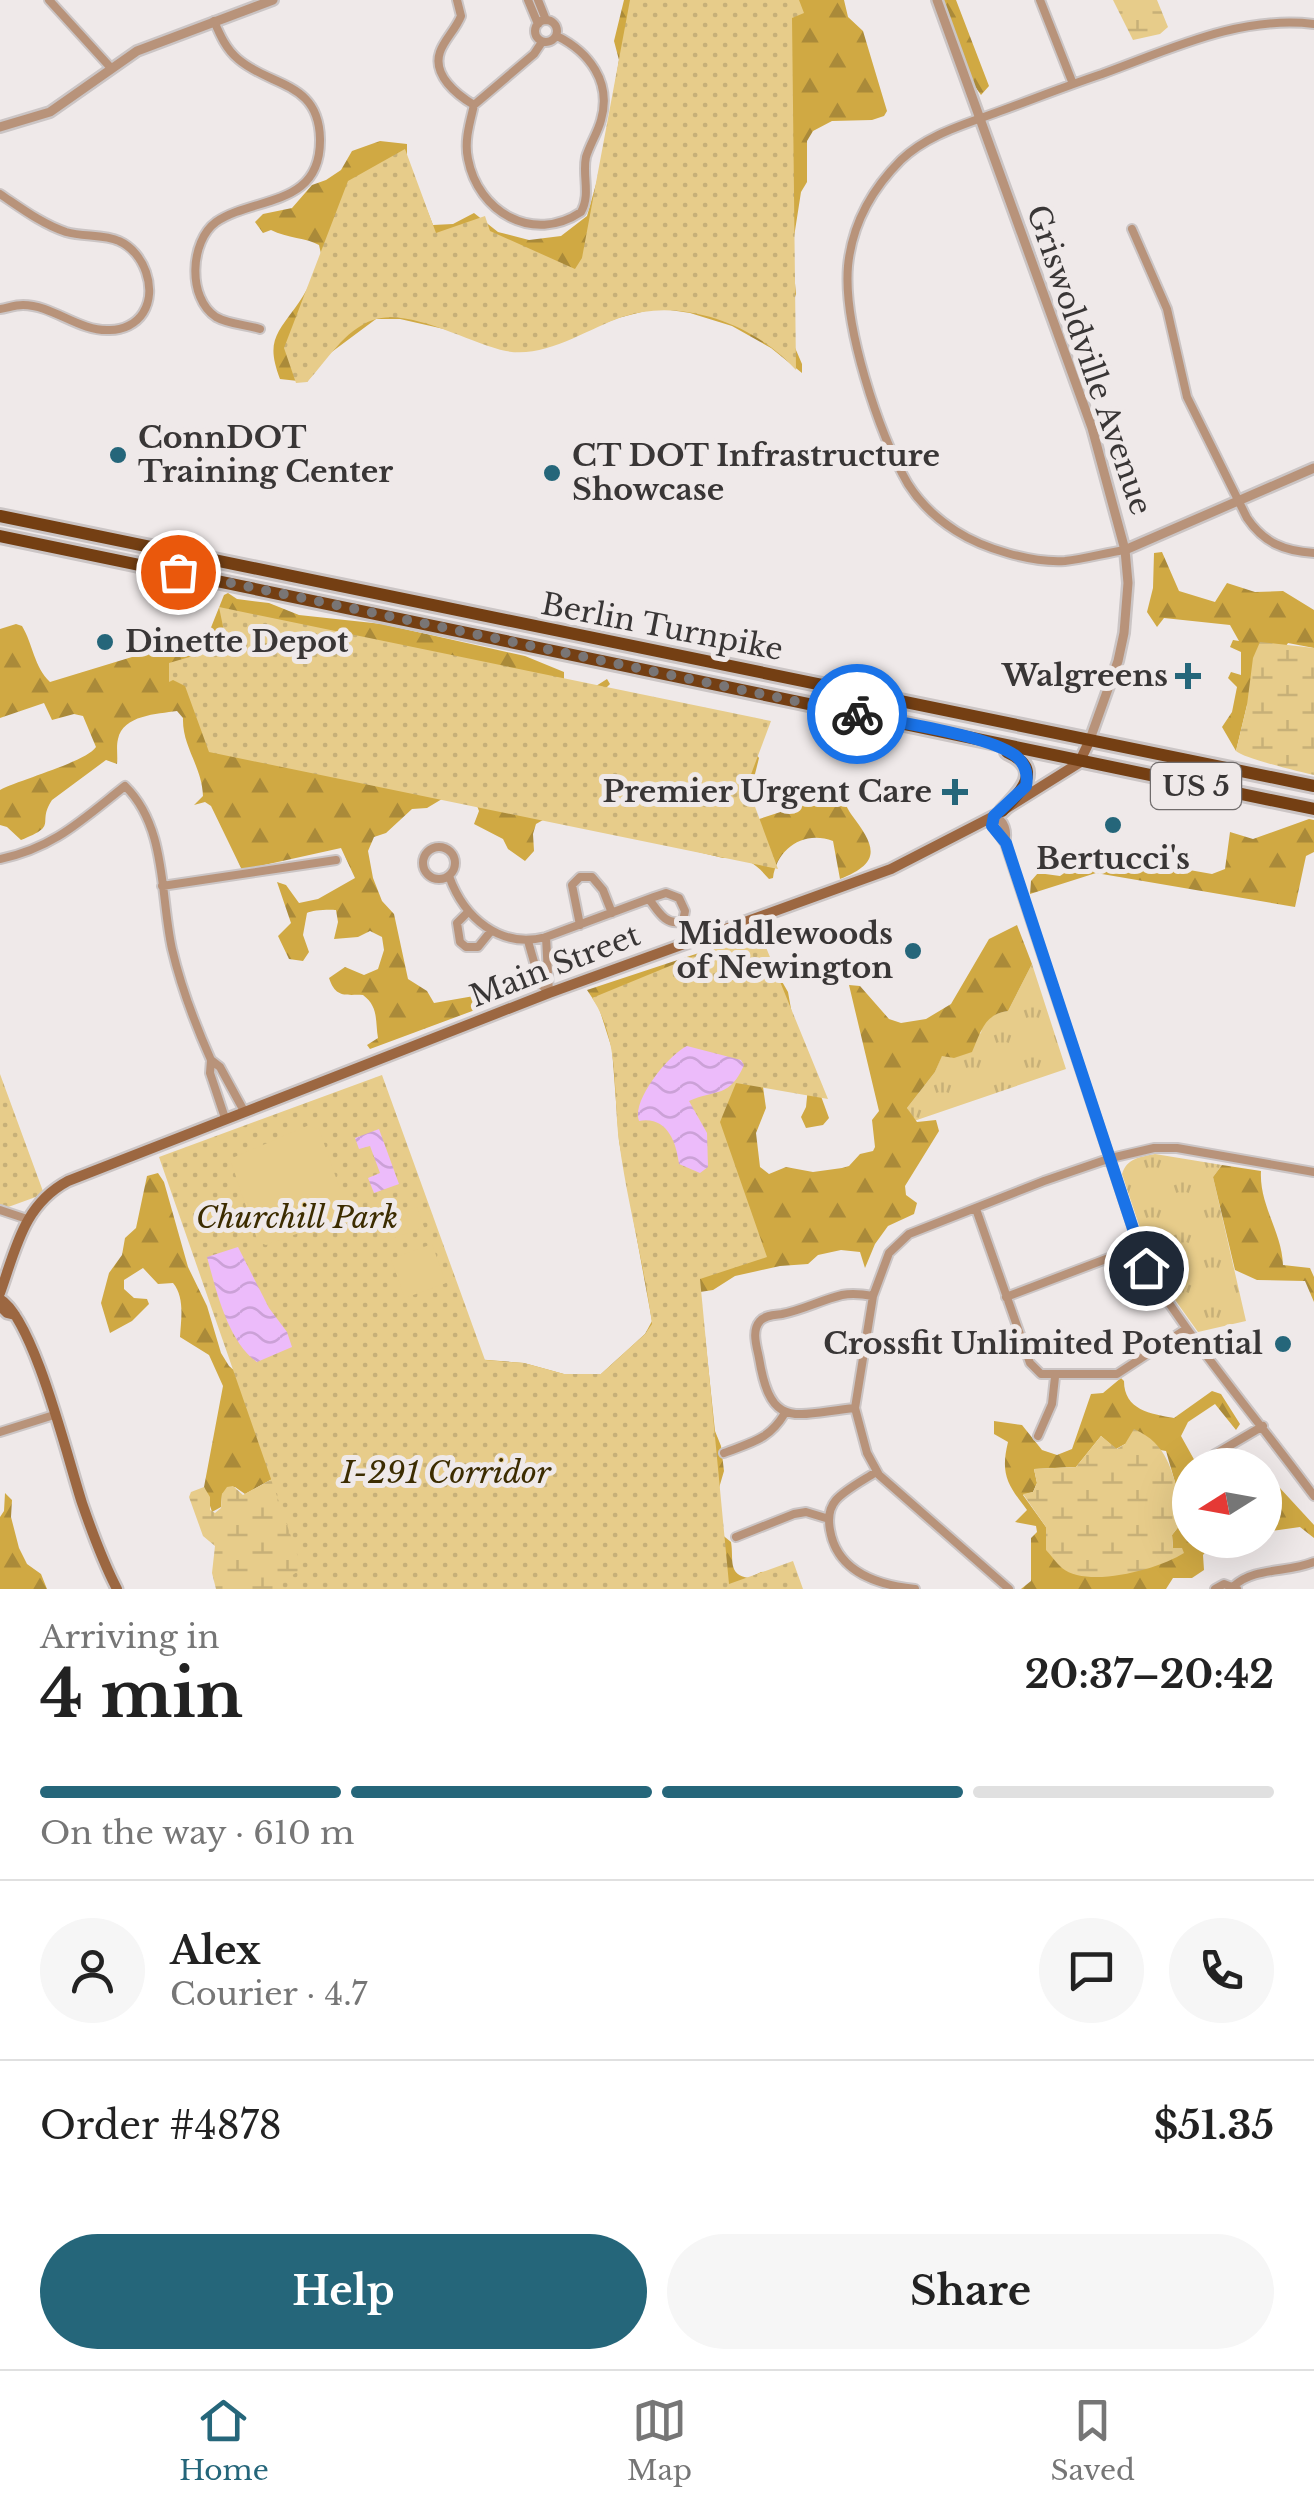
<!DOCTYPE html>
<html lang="en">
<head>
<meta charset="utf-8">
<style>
  :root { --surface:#fff; --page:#f6f6f6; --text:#222; --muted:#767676; --line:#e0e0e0; --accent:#25667a }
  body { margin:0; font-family:"Libre Baskerville",serif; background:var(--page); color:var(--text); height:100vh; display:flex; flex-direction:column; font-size:38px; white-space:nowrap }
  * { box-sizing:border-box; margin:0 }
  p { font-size:32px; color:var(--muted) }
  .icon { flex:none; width:55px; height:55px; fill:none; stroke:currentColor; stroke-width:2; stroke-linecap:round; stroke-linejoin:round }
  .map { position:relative; height:1589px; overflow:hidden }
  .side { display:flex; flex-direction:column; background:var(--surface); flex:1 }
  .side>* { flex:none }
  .needle { width:65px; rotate:259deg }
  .controls { position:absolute; left:1172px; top:1448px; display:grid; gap:20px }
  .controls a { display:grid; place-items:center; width:110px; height:110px; border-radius:50%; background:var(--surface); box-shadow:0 10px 40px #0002; font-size:50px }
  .pin { position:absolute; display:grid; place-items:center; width:85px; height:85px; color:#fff; margin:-42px; border:5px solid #fff; border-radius:50%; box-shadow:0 2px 10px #0007 }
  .courier { position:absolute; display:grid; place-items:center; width:100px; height:100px; margin:-50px; border:8px solid #1a73e8; border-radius:50%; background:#fff; color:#222; box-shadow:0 2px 12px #0007 }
  .summary em { font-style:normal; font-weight:700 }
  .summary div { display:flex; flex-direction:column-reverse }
  .summary { display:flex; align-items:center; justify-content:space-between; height:170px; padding:0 40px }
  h1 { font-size:65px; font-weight:700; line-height:75px }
  .bar { display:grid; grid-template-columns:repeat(4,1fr); gap:15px 10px; align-content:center; height:120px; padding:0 40px }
  .bar i { height:12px; border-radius:8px; background:var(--line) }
  .bar .current { background:var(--accent) }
  .bar p { grid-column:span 4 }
  .line { display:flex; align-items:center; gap:25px; padding:0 40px; border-top:2px solid var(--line) }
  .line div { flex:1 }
  .round { display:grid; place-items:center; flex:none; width:105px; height:105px; border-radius:52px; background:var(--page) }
  .primary-button { display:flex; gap:20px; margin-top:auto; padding:20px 40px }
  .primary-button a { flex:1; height:115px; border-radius:60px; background:var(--accent); color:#fff; font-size:40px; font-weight:700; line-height:115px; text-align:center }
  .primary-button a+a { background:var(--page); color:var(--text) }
  .tab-bar { display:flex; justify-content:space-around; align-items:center; height:140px; border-top:2px solid var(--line); background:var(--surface); font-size:28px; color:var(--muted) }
  .tab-bar a { display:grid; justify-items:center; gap:5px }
  .tab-bar .current { color:var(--accent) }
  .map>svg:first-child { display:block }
</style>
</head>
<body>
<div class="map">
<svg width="1314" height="1589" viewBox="0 0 1314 1589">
  <defs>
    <pattern id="grass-tufts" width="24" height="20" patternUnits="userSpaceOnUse" patternTransform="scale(2.5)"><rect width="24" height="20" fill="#e7cc8a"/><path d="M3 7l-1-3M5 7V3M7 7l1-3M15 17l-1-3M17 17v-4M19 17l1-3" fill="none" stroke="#c7b078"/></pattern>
    <pattern id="forest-firs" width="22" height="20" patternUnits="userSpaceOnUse" patternTransform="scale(2.5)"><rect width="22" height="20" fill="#d0a943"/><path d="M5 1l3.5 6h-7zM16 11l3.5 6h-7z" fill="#aa8a39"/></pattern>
    <pattern id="wetland-marsh" width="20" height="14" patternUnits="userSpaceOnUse" patternTransform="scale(2.5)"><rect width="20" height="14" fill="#e7cc8a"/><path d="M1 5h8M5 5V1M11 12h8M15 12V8" fill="none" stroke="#c7b078"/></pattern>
    <pattern id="park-dots" width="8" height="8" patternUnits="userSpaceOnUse" patternTransform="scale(2.5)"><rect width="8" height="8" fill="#e7cc8a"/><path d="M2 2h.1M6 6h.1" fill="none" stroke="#c7b078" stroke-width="1.8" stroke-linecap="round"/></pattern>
    <pattern id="water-waves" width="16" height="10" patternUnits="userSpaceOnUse" patternTransform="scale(2.5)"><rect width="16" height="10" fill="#ecbbfa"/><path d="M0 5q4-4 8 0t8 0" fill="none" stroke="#cba1d7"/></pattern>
  </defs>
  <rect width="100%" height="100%" fill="#efe9e9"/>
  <!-- grass -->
  <path fill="url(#grass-tufts)" d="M1032 964 1066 1069 914 1121 907 1108 935 1072 942 1055 981 1033C983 1019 996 1012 1008 1011Z
    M1155 1154 1222 1165 1213 1177 1246 1321 1198 1332 1163 1283 1149 1255 1122 1174C1127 1158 1140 1157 1155 1154Z"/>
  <!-- forest -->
  <path fill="url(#forest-firs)" d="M624 0H844L848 17 863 31 887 111 884 116 872 120 832 121 813 131 807 141V182L801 192 792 250 796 294 792 306 793 343 802 364V373L771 348 732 326 690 313 657 308 618 318 539 349 514 351 457 332 400 319H376L329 354 307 382 280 379C267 344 274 336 295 308 306 293 315 275 322 258L319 245C307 238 287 238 271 230L263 233 255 222 263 214 292 208 312 185 326 180 341 170 352 151 380 141 407 144V159L433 225 453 224 474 213 498 232 529 240 561 236 587 216 602 163 619 60 614 41Z
    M943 0H956L989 86 981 95 974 85Z
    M1162 552 1179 591 1215 602 1227 583 1255 592 1283 591 1314 610V648L1288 643 1247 705 1236 751 1222 727 1232 712 1237 687 1228 678 1231 672 1241 675V652L1230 647 1233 640 1239 641 1230 625 1164 618 1157 627 1147 612 1153 588 1154 553Z
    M228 593 237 599 269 603 299 615 382 624 525 656 564 672V684L596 686 607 679 610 684 602 692 757 755 759 758 749 798 756 820 839 793C844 799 846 807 851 814 875 846 883 862 840 879L833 841C804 830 777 848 773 878L769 879C756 864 744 854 723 858L550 816 536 824 533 834 534 851 525 861 508 849 503 839 474 824 479 811 476 803 442 799 427 808 412 809 386 833 374 837 368 851 373 878 382 901 394 914 408 979 427 991 434 1003 474 996 494 987 510 997 370 1049 367 1045 378 1038C375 1021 379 1007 363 995 346 994 336 999 329 978L345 967 364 975 378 969 384 950 382 937 370 931 358 937 334 939 338 922 336 910C330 909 311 910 307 913L303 935 309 952 303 961 289 959 278 936 291 923 277 882 286 885 299 903 318 899 355 878 341 848 242 870 211 806 205 802 194 805 203 796C202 766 182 747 183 718L177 711C157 714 123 715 118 739 116 747 118 756 117 764L106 760 52 800C36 824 60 825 21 840L7 827 0 825V790C21 779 86 762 96 747L83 716 74 714 52 720 44 703 0 718V629L16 624 22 626C33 644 34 667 50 682L132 657 149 645 199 650 204 645 224 595Z
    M1309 819 1314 820V852L1306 856 1295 907 1096 873 1030 894 1031 881 1038 873 1060 876 1083 860 1099 854 1212 874 1225 869 1230 832 1253 839Z
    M1017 925 1032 964 1008 1011C984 1014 981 1032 972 1052L954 1058 942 1056 935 1072 907 1108 917 1122 936 1120 939 1131 905 1186 906 1195 917 1203 914 1214 888 1226 875 1244 865 1268 860 1252 841 1250 818 1255 808 1264 780 1266 735 1276 713 1290 700 1292V1326L705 1336 715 1431 721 1446 724 1471 719 1488 720 1533 731 1542C734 1559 727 1575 749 1578L761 1572 775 1571 796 1589H414L274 1478 245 1494 235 1487 222 1494 221 1507 212 1512 204 1487 223 1386 209 1355 180 1337C181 1320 185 1297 173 1283L158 1284 143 1268 124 1280V1289L134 1298 147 1299 149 1304 132 1321 110 1333 101 1303 109 1273 122 1255 125 1238 136 1228 147 1176 158 1173 164 1182 188 1267 207 1306 221 1353 229 1366 243 1378 475 1359 524 1363 564 1374H601L645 1334 652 1321 619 1141 612 1049 599 1008 587 990 723 945 753 931 788 992 793 1020 829 1118 823 1125 806 1128 801 1117 806 1107 808 1087H763L766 1108 756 1133 760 1167 769 1174 786 1167 813 1172 842 1168 849 1166 860 1154 873 1151 875 1147 872 1120 879 1111 849 985 860 986 889 1019 901 1023 926 1019 951 1004 989 939Z
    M1222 1165 1261 1171C1259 1205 1282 1232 1283 1265L1310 1268 1314 1277V1302L1305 1281 1257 1280 1235 1270 1213 1177Z
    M1121 1378 1124 1381C1124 1410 1151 1414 1174 1418L1212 1391 1221 1394 1240 1424 1236 1430 1215 1404 1188 1422 1181 1436 1196 1463 1203 1465H1190V1504L1181 1503 1166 1451 1125 1444 1116 1449 1101 1436 1076 1467 1034 1469 1037 1483 1033 1492 1023 1495 1046 1527 1049 1543 1173 1548 1172 1535 1190 1512V1540H1215L1203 1555 1204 1570 1192 1578H1173L1166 1589H1021L1031 1581V1538L1037 1532 1036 1526 1015 1522 1027 1510C1008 1485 1000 1475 1008 1442L994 1434V1421L1022 1425 1042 1450 1057 1455 1072 1449 1091 1394 1103 1393Z
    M1279 1487 1314 1525V1538L1300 1527 1265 1532V1489Z
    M5 1493 12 1500 11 1517 19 1548 27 1564 41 1574 47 1589H0V1517L4 1511Z"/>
  <!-- wetland -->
  <path fill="url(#wetland-marsh)" d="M1113 0H1157L1168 27 1160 34 1133 40Z
    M1260 642 1314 648V775C1300 772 1243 758 1236 751L1247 705 1253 658Z
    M1134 1429C1168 1444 1171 1470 1181 1502L1190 1504V1512L1172 1535 1173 1548H1182L1184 1553C1159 1569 1088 1589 1062 1568 1056 1563 1051 1555 1046 1550V1527L1023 1494 1033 1492 1037 1483 1034 1469 1076 1467 1101 1436 1117 1449 1125 1444Z
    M274 1478 414 1589H216L212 1573 215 1546 203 1536 189 1497 191 1492 204 1487 210 1497V1510L215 1513 221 1508 222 1494 227 1487 233 1486 243 1495Z"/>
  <!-- park -->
  <path fill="url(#park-dots)" d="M630 0H799L804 13 792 18 796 370C755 324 681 297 622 317 587 329 545 359 506 351 471 344 409 307 373 320 344 330 327 361 307 382L296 383 284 348 348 181 405 149 436 233 485 216 490 231 575 269 582 258Z
    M219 607 771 721 747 785 778 869 209 752 185 686 173 680 169 682V663L227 646Z
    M767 926 763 940 828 1099 736 1083 720 1122 767 1257 700 1279 729 1584 793 1561 803 1589H274L302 1568 159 1157 382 1075 485 1360 524 1363 564 1374H601L645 1334 652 1324C644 1262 627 1202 619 1141 613 1092 620 1040 592 998Z
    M0 1074 44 1194 0 1210Z"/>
  <!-- pitch -->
  <path fill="#e7cc8a" d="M307 1126 319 1129 349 1215 266 1245 258 1242 230 1159Z
    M417 1207 424 1227 386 1241 379 1220Z
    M432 1244 446 1283 405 1298 391 1259Z"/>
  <!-- water -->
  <path fill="url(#water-waves)" d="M687 1046 741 1060 744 1065C730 1098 716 1089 689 1101L707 1133 708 1167 700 1173 679 1164C676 1140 666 1116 639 1121 631 1101 669 1054 687 1046Z
    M379 1129 399 1184 374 1193 368 1178 380 1173 370 1146 359 1149 355 1138Z
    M238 1247 269 1308 287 1332 292 1347 257 1362C228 1342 216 1290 207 1257Z"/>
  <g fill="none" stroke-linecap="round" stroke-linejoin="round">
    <defs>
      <path id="minor" d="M49 0 111 68
        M457 0 461 16C456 29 444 40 440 52 432 75 457 95 474 105L534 54 542 42
        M528 0 538 24
        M538 0 546 20
        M1040 0 1073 84
        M535 31a11 11 0 1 1 22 0a11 11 0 1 1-22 0Z
        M214 21C220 35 226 49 238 59 270 87 319 81 320 139 321 208 254 196 216 222 190 241 187 298 216 317 228 324 247 325 260 329
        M474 105C470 122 464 141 468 159 478 212 533 244 581 212 591 195 582 175 586 157 590 144 598 132 601 120 612 82 589 52 557 36
        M0 194C21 208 42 224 66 232 83 237 104 234 119 241 144 252 158 289 143 313 136 324 123 330 110 330 79 332 53 305 23 305 15 305 7 308 0 309
        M1132 229 1167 309 1187 397 1247 518C1264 543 1284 551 1314 553
        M1125 550C1105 553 1085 559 1065 561 1032 563 984 549 956 531 937 519 920 503 908 484 878 432 843 325 848 266 852 225 872 189 901 160 927 135 963 125 995 113 1031 100 1066 86 1102 74 1171 49 1240 15 1314 24
        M994 816C1005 820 1008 832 1005 843L1146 1268C1196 1348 1258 1420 1314 1496
        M994 816 993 826 1005 843
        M423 863a16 16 0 1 1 32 0a16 16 0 1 1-32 0Z
        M0 859C54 848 83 819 125 786 167 827 160 895 172 949 181 987 195 1024 211 1060L210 1073 225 1118
        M449 876C464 918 500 949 546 937L654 897 666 893 679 898 685 911 683 921C666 927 658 911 649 899
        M162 886 336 860
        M468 912 457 923 460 942 466 947H478L491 931
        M580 925 572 885 580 877H592L603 890 612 913
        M546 937 549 993
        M528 941 540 983 549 993
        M211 1060 220 1067 244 1111
        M976 1209 1030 1363 1041 1374H1117L1186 1329
        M0 1210 27 1219
        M1006 1297 1114 1256
        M855 1408C794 1414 771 1431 759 1358 757 1347 751 1331 760 1321 765 1315 775 1315 782 1314 803 1310 821 1300 842 1295 852 1293 862 1294 873 1296
        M0 1432 54 1415
        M1038 1436 1052 1404 1055 1377
        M724 1453C752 1442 769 1440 785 1413
        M1212 1456 1263 1426
        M876 1472C864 1480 846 1489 836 1500 829 1508 828 1519 830 1530 837 1572 877 1585 915 1589
        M736 1537 794 1514 806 1512 829 1519
        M1234 1586C1254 1567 1288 1573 1314 1562
        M1009 1589 879 1475 867 1453 855 1408 873 1296 889 1253 909 1234 1044 1181 1111 1158 1154 1148H1177L1314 1172
        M1215 1589 1224 1584 1237 1589"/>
      <path id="tertiary" d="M937 0 1092 428 1125 550 1128 583 1124 633 1118 661 1089 742
        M0 127 50 112 137 51 273 0
        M1125 550 1314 468"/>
      <path id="secondary" d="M0 1293C16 1249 23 1205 68 1181L549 993 891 869 994 816 1079 763 1089 742
        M0 1299C34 1319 68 1460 82 1503 92 1532 103 1562 117 1589
        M0 1306 7 1313 15 1315"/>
      <path id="trunk" d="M0 516 1314 786
        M0 536 1314 809
        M1002 811C1022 791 1044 769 1007 752"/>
    </defs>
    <!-- minor casing -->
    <use href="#minor" stroke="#cbc5c5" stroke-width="12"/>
    <!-- tertiary casing -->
    <use href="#tertiary" stroke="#cbc5c5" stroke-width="14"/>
    <!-- secondary casing -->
    <use href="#secondary" stroke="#cbc5c5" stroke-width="15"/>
    <!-- trunk casing -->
    <use href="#trunk" stroke="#cbc5c5" stroke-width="18"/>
    <!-- minor -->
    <use href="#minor" stroke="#b8937a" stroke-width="8"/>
    <!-- tertiary -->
    <use href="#tertiary" stroke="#b8937a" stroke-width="9"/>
    <!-- secondary -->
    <use href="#secondary" stroke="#9c6741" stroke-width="10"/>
    <!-- trunk -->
    <use href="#trunk" stroke="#743f13" stroke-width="12"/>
  </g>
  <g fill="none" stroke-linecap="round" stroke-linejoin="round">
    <!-- done -->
    <path stroke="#797575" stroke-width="10" stroke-dasharray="0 18" d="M178 572 857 714"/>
    <!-- route -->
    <path stroke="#1a73e8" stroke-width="12" d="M857 714C894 722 991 735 1017 757 1026 765 1028 775 1026 786L994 816 992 826 1006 843 1146 1268"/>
  </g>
  <!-- markers -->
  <g fill="#25667a" stroke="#efe9e9" stroke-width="4">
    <circle cx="118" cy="455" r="10"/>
    <circle cx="552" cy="473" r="10"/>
    <circle cx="105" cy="642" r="10"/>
    <path d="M1183 661h10v10h10v10h-10v10h-10v-10h-10v-10h10z"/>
    <path d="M950 777h10v10h10v10h-10v10h-10v-10h-10v-10h10z"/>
    <circle cx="1113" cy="825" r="10"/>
    <circle cx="913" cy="951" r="10"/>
    <circle cx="1283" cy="1344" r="10"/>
  </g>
  <g text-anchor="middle" stroke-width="10" stroke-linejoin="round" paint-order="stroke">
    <!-- shield labels -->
    <rect fill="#efe9e9" stroke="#706c6c" stroke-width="2.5" x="1151" y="763" width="90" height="46" rx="8"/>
    <g font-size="28" font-weight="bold" fill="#393636">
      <text x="1196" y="796">US 5</text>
    </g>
    <!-- street labels -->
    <g font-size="30" fill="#393636" stroke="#efe9e9">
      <text transform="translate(1089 360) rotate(71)" y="10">Griswoldville Avenue</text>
      <text transform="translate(662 627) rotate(11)" y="10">Berlin Turnpike</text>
      <text transform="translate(555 966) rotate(-21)" y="10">Main Street</text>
    </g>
    <!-- poi labels -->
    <g font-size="30" font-weight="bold" fill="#393636" stroke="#efe9e9" text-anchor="end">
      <text x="138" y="448" text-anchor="start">ConnDOT<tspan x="138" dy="34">Training Center</tspan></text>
      <text x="572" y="466" text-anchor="start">CT DOT Infrastructure<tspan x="572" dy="34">Showcase</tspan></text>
      <text x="125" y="652" text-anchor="start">Dinette Depot</text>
      <text x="1168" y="686">Walgreens</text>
      <text x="932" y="802">Premier Urgent Care</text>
      <text x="1113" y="869" text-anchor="middle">Bertucci's</text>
      <text x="893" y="944">Middlewoods<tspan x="893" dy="34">of Newington</tspan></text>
      <text x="1263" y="1354">Crossfit Unlimited Potential</text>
    </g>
    <!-- park labels -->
    <g font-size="30" font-style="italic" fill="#3c2c00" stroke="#efe9e9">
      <text x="297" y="1228">Churchill Park</text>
      <text x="446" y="1483">I-291 Corridor</text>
    </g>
  </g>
</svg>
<div class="controls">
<a><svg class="needle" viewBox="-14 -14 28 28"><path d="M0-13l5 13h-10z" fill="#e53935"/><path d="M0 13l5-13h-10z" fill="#767676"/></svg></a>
</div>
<div class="pin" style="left:178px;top:572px;background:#ea580c"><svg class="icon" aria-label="bag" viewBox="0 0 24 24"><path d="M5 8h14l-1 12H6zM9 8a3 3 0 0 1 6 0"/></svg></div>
<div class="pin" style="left:1146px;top:1268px;background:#1f2937"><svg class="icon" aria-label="home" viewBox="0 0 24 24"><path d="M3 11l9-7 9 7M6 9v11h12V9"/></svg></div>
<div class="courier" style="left:857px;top:714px"><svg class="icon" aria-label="bike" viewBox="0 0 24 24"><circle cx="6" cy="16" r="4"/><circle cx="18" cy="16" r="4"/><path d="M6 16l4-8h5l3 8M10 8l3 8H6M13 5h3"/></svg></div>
</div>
<section class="side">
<div class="summary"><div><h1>4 min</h1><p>Arriving in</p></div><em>20:37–20:42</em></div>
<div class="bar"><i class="current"></i><i class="current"></i><i class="current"></i><i></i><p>On the way · 610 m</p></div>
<div class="line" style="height:180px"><a class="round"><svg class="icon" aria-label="person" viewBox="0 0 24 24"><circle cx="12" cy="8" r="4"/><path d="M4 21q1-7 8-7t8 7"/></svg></a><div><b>Alex</b><p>Courier · 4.7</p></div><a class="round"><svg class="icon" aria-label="chat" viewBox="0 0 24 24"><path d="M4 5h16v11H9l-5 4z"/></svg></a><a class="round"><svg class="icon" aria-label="phone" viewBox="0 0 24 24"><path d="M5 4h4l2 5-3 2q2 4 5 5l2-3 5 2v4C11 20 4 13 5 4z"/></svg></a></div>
<div class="line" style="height:130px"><div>Order #4878</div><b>$51.35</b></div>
<div class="primary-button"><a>Help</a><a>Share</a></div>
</section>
<nav class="tab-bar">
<a class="current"><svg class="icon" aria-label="home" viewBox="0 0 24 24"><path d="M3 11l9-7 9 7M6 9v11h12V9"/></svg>Home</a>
<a><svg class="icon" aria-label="map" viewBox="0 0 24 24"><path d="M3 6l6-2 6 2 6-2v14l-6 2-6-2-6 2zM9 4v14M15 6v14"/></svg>Map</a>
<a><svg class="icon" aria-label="saved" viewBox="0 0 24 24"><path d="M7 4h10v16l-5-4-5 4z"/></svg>Saved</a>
</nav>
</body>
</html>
